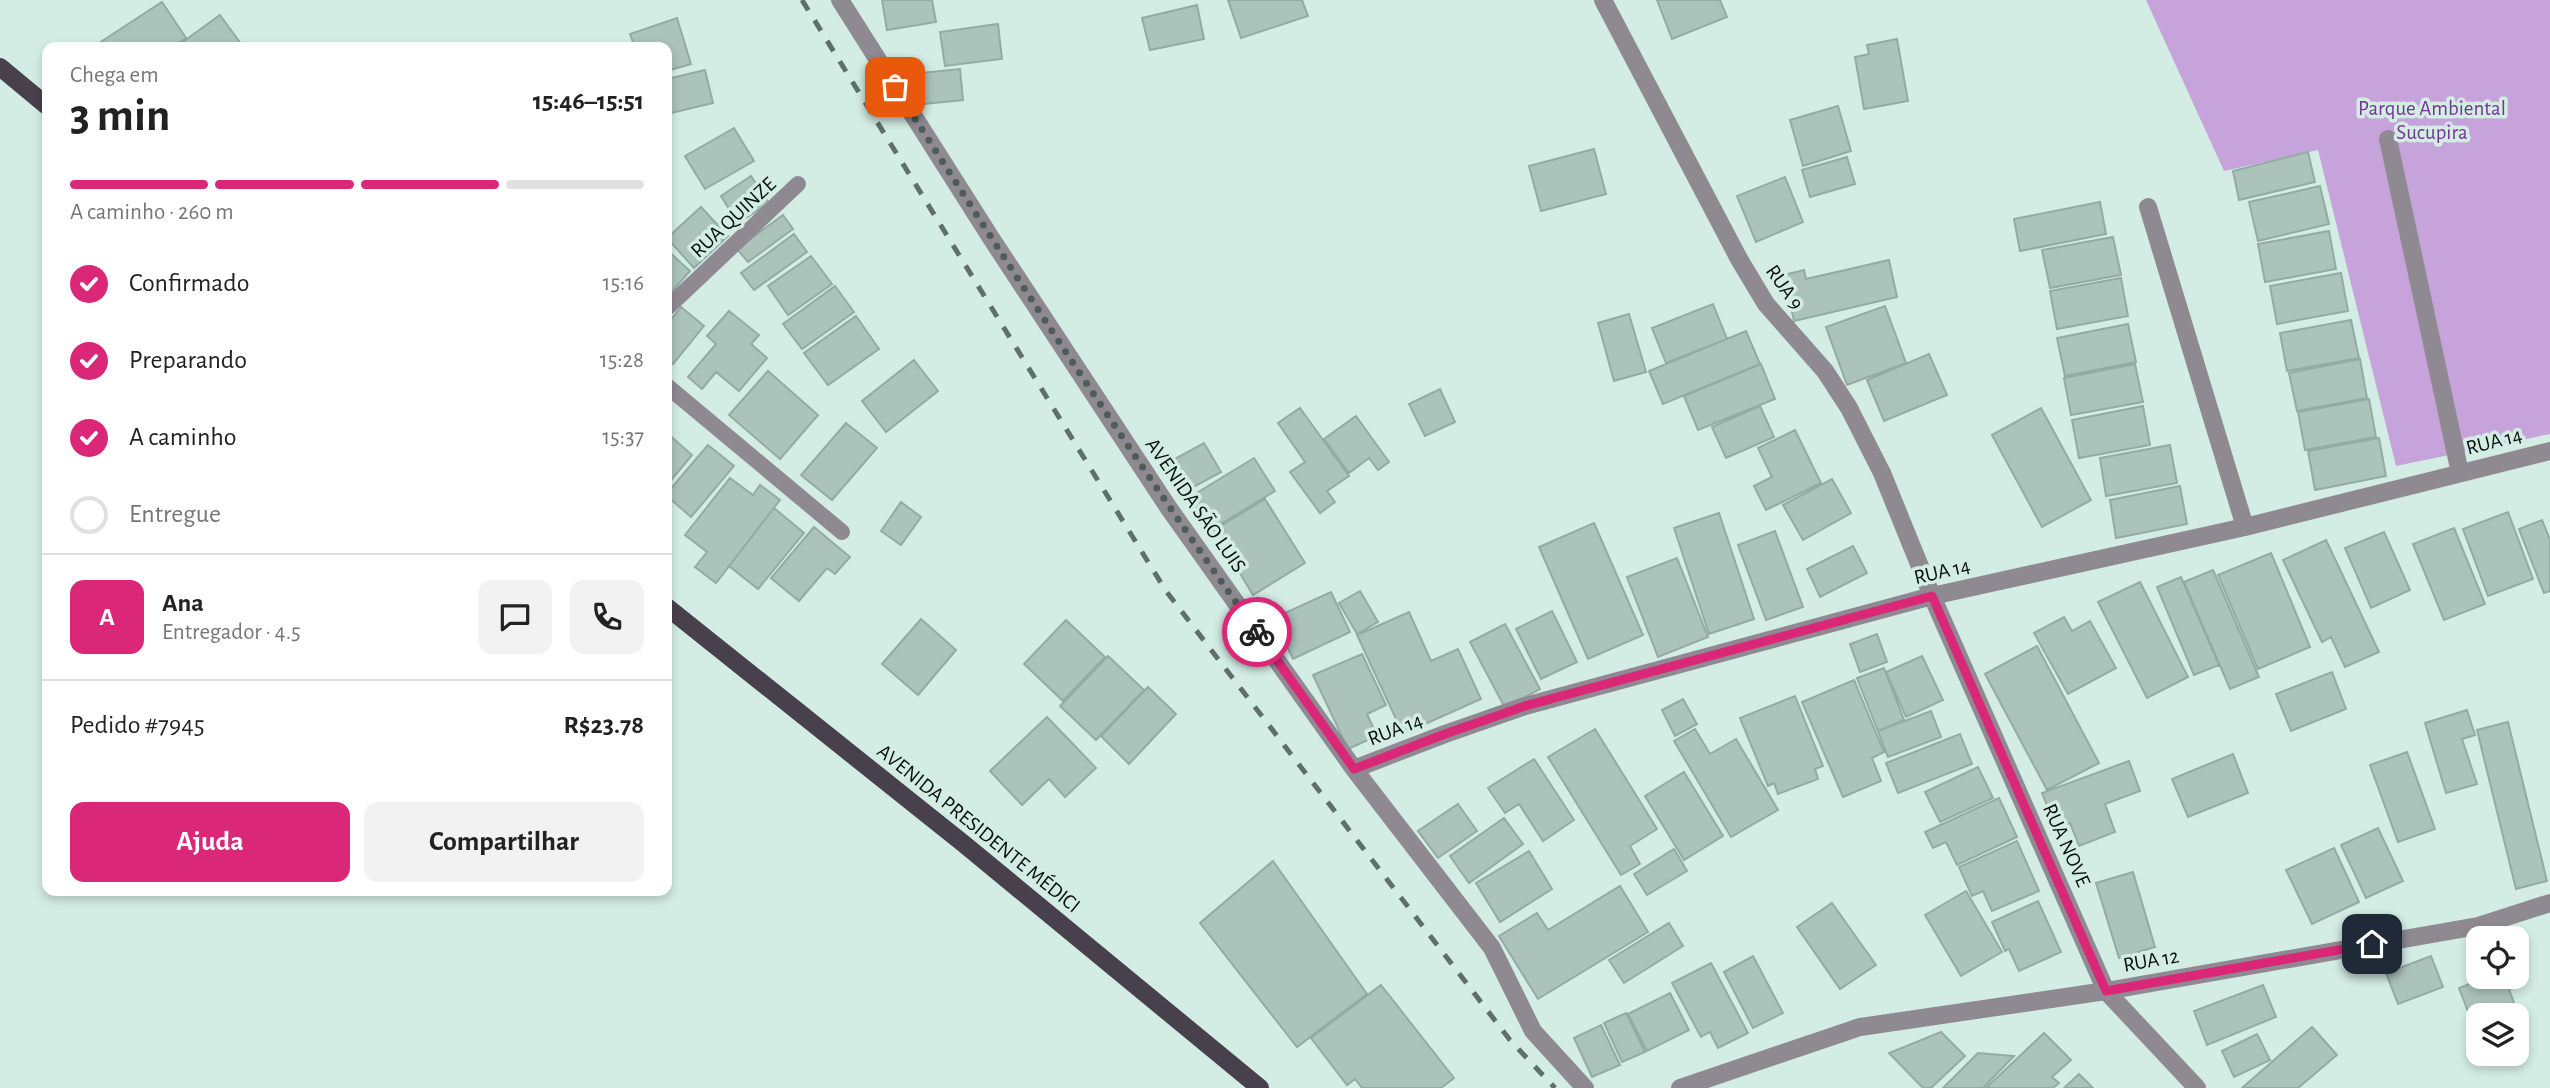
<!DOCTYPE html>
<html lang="pt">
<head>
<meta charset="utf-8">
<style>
  :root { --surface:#fff; --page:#f2f2f2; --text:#222; --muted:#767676; --line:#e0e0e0; --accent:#db2777 }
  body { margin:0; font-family:"Alegreya Sans",sans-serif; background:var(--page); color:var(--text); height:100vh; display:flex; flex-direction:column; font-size:26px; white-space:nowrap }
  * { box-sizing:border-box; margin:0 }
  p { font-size:23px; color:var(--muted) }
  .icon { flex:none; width:38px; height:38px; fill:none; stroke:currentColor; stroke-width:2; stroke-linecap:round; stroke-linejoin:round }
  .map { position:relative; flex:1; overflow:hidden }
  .side { position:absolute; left:42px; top:42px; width:630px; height:854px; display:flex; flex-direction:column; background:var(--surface); border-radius:14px; box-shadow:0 4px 10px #0003 }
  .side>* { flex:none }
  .tools { position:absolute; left:2466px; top:926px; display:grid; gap:14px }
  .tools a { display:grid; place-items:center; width:63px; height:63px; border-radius:14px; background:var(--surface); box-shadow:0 4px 10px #0003; font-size:35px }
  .pin { position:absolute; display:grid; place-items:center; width:60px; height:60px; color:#fff; margin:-30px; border-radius:14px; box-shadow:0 4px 10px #0006 }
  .courier { position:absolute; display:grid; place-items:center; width:70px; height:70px; margin:-35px; border:5px solid #db2777; border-radius:50%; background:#fff; color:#222; box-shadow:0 2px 9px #0007 }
  .summary em { font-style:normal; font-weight:600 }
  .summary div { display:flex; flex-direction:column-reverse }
  .summary { display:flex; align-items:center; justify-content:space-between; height:119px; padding:0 28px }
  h1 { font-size:46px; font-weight:600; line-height:52px }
  .bar { display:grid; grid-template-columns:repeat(4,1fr); gap:10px 7px; align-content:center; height:84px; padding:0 28px }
  .bar i { height:9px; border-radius:5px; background:var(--line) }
  .bar .selected { background:var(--accent) }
  .bar p { grid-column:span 4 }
  .line { display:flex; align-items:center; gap:18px; padding:0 28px; border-top:2px solid var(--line) }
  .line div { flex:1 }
  .round { display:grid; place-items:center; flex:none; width:74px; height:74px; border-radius:14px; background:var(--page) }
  ol { padding:0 28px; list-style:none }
  li { display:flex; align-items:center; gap:21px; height:77px }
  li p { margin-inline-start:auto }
  li .icon { padding:7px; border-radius:50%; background:var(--accent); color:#fff; stroke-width:4 }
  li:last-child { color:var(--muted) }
  li i { width:38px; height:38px; border:4px solid var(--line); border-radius:50% }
  .primary-button { display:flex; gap:14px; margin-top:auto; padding:14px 28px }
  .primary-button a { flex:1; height:80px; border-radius:14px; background:var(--accent); color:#fff; font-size:28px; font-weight:600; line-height:80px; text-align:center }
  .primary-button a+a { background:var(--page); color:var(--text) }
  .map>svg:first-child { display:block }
</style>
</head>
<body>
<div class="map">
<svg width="2550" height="1088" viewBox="0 0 2550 1088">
  <rect width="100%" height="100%" fill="#d3ede4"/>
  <!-- green -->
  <path fill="#c6a4db" d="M2146 0H2550V434L2396 466 2318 150 2224 171Z"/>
  <!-- building -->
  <path fill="#abc3bb" stroke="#93aba3" stroke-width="2" d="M882 0H932L936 22 887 30Z
    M1228 0H1302L1308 16 1241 38Z
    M1657 0H1720L1727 17 1672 39Z
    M162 2 186 38 172 47H97L96 45Z
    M1197 5 1204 39 1150 50 1142 18Z
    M220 15 241 44 235 47H176Z
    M677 18 691 64 667 71V47H635L630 34Z
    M998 24 1002 59 945 66 940 32Z
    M1897 39 1908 101 1864 109 1855 57 1869 54 1867 45Z
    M960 69 963 100 915 105 912 74Z
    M705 70 713 103 667 114V79Z
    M1838 106 1851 151 1803 166 1790 120Z
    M734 128 754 161 705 189 685 156Z
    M1594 149 1606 194 1541 211 1529 166Z
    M2308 152 2315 182 2239 200 2233 171Z
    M1847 157 1855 184 1810 197 1802 170Z
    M751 176 769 203 738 223 721 196Z
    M1785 177 1803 222 1756 242 1737 196Z
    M2320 186 2329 224 2258 241 2249 202Z
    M2100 202 2106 234 2020 251 2014 219Z
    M701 207 728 236 694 268 667 238Z
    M783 215 793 229 748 262 737 249Z
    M2329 231 2336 269 2265 282 2258 244Z
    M794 234 807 252 754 290 741 273Z
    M2113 237 2121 275 2050 288 2042 250Z
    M667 250 690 271 667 297Z
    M811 256 832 284 788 315 768 286Z
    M1889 260 1897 297 1794 321 1784 275 1804 270 1806 279Z
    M2341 273 2348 311 2277 324 2270 286Z
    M2121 278 2128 316 2057 329 2050 291Z
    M835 286 854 312 802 349 783 324Z
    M1713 304 1727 339 1666 363 1652 328Z
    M1885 306 1906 363 1847 385 1826 327Z
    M681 307 704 326 673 364 667 359V324Z
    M729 311 759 335 751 344 767 358 739 391 716 372 702 389 688 377 716 344 707 336Z
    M1629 314 1646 372 1614 381 1598 323Z
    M856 316 879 349 828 385 804 353Z
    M2351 320 2359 358 2287 371 2280 333Z
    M2128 324 2136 362 2065 376 2057 338Z
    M1746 331 1760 364 1663 404 1649 371Z
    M1929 354 1947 395 1884 421 1867 380Z
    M2360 359 2367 398 2297 411 2289 373Z
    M914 360 938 391 886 432 862 401Z
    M1761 364 1775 399 1698 430 1684 396Z
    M2135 364 2143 402 2071 415 2064 378Z
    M768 371 818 415 780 459 729 415Z
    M1440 389 1455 422 1425 436 1409 404Z
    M2369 399 2376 437 2305 450 2298 412Z
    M1760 406 1774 437 1726 458 1712 427Z
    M2143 406 2150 445 2079 458 2072 420Z
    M1300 408 1349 476 1327 491 1335 502 1320 513 1290 472 1305 462 1278 423Z
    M2041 408 2091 500 2042 527 1992 435Z
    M1356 416 1389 462 1378 470 1369 458 1349 473 1324 439Z
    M846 423 877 448 832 500 801 475Z
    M1795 430 1821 483 1766 510 1754 486 1772 477 1758 448Z
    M667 433 692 455 672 479 667 475Z
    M2379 438 2386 476 2315 490 2308 451Z
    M1204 443 1221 472 1179 495 1162 466Z
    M708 445 734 466 691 517 667 496V493Z
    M2170 445 2177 483 2106 496 2100 458Z
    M1254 458 1275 491 1211 530 1190 497Z
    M730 478 753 495 760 485 780 500 716 583 695 567 707 552 685 535Z
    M1832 479 1851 513 1803 540 1783 505Z
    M2180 486 2187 524 2116 538 2110 500Z
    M1265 499 1305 563 1253 595 1214 530Z
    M901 502 921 517 901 545 881 531Z
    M774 508 804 533 758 589 729 566Z
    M2508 512 2533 579 2488 596 2463 529Z
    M1719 513 1754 619 1709 634 1674 528Z
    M2542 520 2550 540V591L2544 593 2519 529Z
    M1594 523 1643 635 1588 659 1539 547Z
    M814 527 850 557 835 574 827 568 799 601 771 578Z
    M2454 528 2485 604 2444 620 2413 544Z
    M1775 531 1803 607 1766 620 1738 545Z
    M2384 532 2410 590 2371 608 2345 548Z
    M2326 540 2379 652 2345 667 2331 637 2322 642 2283 560Z
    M1853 546 1867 573 1820 597 1807 569Z
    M2271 553 2310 647 2258 669 2218 575Z
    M1677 558 1708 637 1658 657 1627 577Z
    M2213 570 2259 677 2230 689 2184 582Z
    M2181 577 2219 665 2194 675 2157 587Z
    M2140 582 2188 677 2147 698 2098 602Z
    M1360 591 1378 622 1357 634 1339 603Z
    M1331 592 1350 632 1293 659 1274 618Z
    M1552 611 1577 662 1541 679 1516 629Z
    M1409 612 1431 661 1458 649 1481 699 1403 734 1357 635Z
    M2064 617 2072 631 2090 621 2116 668 2068 694 2034 633Z
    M921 619 956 650 918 695 882 664Z
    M1066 620 1105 657 1063 701 1024 664Z
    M1505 624 1540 689 1505 708 1470 642Z
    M1877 634 1887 662 1860 672 1850 644Z
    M2037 646 2099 763 2047 790 1985 674Z
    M1362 654 1386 705 1367 714 1377 736 1348 749 1313 675Z
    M1108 656 1144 690 1096 740 1060 706Z
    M1922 656 1943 700 1906 717 1886 672Z
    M1884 668 1904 720 1878 731 1857 678Z
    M2332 672 2346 709 2291 731 2276 694Z
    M1854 680 1884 752 1872 758 1881 781 1843 797 1802 702Z
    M1148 687 1176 714 1129 764 1101 736Z
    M1795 696 1823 766 1815 769 1818 779 1778 794 1774 783 1768 786 1740 718Z
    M1683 699 1697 724 1675 736 1662 710Z
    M2467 710 2475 735 2462 739 2477 784 2446 793 2425 723Z
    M1931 711 1941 737 1888 757 1878 731Z
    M1047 717 1096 768 1065 797 1049 779 1022 805 990 771Z
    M2508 722 2547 881 2516 889 2477 730Z
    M1595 729 1657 829 1630 846 1640 864 1621 875 1548 757Z
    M1695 729 1710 754 1736 739 1778 810 1731 837 1674 741Z
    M1960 734 1972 764 1898 793 1886 763Z
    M2407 752 2435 829 2398 842 2370 765Z
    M2233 754 2248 793 2188 817 2172 779Z
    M1534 759 1574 820 1543 841 1519 804 1505 813 1488 788Z
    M2129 761 2140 791 2105 804 2115 832 2079 846 2070 823 2056 828 2042 793Z
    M1978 767 1993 798 1940 822 1925 792Z
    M1684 772 1723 836 1684 860 1645 796Z
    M1999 798 2017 837 1957 865 1946 842 1933 848 1925 832Z
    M1458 804 1477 831 1438 858 1418 831Z
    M1504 818 1523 844 1469 883 1450 856Z
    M2378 828 2403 881 2366 898 2341 845Z
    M2017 841 2039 891 1992 911 1983 891 1972 896 1959 867Z
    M2334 848 2359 902 2312 924 2286 870Z
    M1674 849 1687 871 1647 895 1634 874Z
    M1529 851 1552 889 1500 922 1476 883Z
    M1273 861 1367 994 1297 1047 1200 923Z
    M2133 872 2155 947 2119 958 2096 883Z
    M1620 886 1648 932 1538 999 1499 936 1537 913 1548 930Z
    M1966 891 2002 952 1961 976 1925 915Z
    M2038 901 2061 952 2019 971 2009 949 2005 951 1992 922Z
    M1832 903 1876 965 1840 989 1797 927Z
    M1669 923 1683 946 1624 983 1609 960Z
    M1753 956 1783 1013 1753 1028 1724 972Z
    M2431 956 2443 987 2398 1004 2386 973Z
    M1711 963 1748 1033 1718 1048 1710 1032 1701 1037 1672 983Z
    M2490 976H2504L2520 1019 2516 1020V1015H2478L2477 1035 2459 988Z
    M1381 985 1454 1078 1441 1088H1362L1355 1079 1347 1085 1311 1038Z
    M2263 985 2276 1017 2207 1045 2194 1011Z
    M1670 993 1689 1030 1647 1051 1628 1014Z
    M1626 1013 1645 1052 1622 1062 1604 1023Z
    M1601 1025 1620 1065 1592 1077 1574 1038Z
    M2312 1027 2337 1055 2298 1088H2242Z
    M1941 1032 1965 1056 1931 1088H1923L1889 1053Z
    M2044 1033 2071 1060 2052 1077 2059 1083 2053 1088H1986Z
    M2257 1034 2270 1060 2234 1077 2222 1051Z
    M1978 1053 2014 1056 1983 1088H1943Z
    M2079 1074 2093 1088H2064Z"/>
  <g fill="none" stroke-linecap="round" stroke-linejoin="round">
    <!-- lane -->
    <path stroke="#8f8a92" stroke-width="16" d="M667 308 798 184
      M667 386 842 532"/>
    <!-- street -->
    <path stroke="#8f8a92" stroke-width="18" d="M840 0 991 238 1168 507 1354 769 1492 948 1533 1031 1585 1088
      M1603 0 1739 259 1766 304 1825 371 1849 408 1882 473 1932 596 2106 991 2197 1088
      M2388 139 2460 473
      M2148 207 2245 527
      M1354 769 1445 734 1525 706 1932 596 2245 527 2550 451
      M1680 1088 1860 1027 2106 991 2478 926 2550 903"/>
    <!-- primary -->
    <path stroke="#49404e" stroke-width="18" d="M0 67 47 106
      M667 607 964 844 1260 1088"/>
    <!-- rail -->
    <path stroke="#5f6f69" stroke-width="5" stroke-dasharray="12 12" stroke-linecap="butt" d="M802 0 1166 591 1510 1040 1555 1088"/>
  </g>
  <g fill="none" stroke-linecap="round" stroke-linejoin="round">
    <!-- done -->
    <path stroke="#4e5d58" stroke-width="7" stroke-dasharray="0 12.6" d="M895 87C1012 271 1130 454 1257 632"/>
    <!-- route -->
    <path stroke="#db2777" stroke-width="9" d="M1257 632 1354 769 1445 734 1525 706 1932 596 2106 991 2372 944"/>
  </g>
  <g text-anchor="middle" stroke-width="7" stroke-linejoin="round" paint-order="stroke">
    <!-- park labels -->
    <g font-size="21" fill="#753595" stroke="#d3ede4">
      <text x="2432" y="115">Parque Ambiental<tspan x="2432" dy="24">Sucupira</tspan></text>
    </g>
    <!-- street labels -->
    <g font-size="21" fill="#070f0c" stroke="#d3ede4">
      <text transform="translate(733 217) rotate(-43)" y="7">RUA QUINZE</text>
      <text transform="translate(1785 287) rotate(55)" y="7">RUA 9</text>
      <text transform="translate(2494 441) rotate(-14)" y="7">RUA 14</text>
      <text transform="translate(1196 505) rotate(55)" y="7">AVENIDA SÃO LUIS</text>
      <text transform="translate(1942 571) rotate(-13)" y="7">RUA 14</text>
      <text transform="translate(1395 729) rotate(-21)" y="7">RUA 14</text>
      <text transform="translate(979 828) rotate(39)" y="7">AVENIDA PRESIDENTE MÉDICI</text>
      <text transform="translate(2067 845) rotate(66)" y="7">RUA NOVE</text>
      <text transform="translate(2151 960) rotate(-10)" y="7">RUA 12</text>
    </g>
  </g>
</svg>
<div class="tools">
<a><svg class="icon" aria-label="locate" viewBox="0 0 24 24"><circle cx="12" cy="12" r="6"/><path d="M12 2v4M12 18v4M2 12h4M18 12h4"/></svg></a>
<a><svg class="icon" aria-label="layers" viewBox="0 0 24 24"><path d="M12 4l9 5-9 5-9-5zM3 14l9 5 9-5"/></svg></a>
</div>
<div class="pin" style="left:895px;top:87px;background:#ea580c"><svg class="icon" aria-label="bag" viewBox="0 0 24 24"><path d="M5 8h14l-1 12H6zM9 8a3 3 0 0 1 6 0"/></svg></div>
<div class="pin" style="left:2372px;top:944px;background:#1f2937"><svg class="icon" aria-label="home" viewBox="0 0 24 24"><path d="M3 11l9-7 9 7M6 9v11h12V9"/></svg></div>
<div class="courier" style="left:1257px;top:632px"><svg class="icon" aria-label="bike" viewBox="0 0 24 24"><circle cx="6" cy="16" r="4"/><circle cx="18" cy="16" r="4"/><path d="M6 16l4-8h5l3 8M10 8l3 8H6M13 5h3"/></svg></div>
<section class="side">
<div class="summary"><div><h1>3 min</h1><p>Chega em</p></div><em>15:46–15:51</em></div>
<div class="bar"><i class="selected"></i><i class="selected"></i><i class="selected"></i><i></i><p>A caminho · 260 m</p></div>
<ol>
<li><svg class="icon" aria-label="check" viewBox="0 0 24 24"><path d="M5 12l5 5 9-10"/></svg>Confirmado<p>15:16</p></li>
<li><svg class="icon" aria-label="check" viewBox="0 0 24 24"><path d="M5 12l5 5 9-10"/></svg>Preparando<p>15:28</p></li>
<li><svg class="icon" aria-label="check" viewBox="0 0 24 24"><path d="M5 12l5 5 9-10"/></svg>A caminho<p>15:37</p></li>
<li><i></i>Entregue</li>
</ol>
<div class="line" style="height:126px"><b class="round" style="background:var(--accent);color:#fff">A</b><div><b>Ana</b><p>Entregador · 4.5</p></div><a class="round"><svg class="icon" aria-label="chat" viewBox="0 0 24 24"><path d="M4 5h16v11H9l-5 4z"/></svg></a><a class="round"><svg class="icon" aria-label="phone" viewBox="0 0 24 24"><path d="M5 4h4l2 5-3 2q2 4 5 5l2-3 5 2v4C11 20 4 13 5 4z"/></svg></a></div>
<div class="line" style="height:91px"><div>Pedido #7945</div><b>R$23.78</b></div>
<div class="primary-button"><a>Ajuda</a><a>Compartilhar</a></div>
</section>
</div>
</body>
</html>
